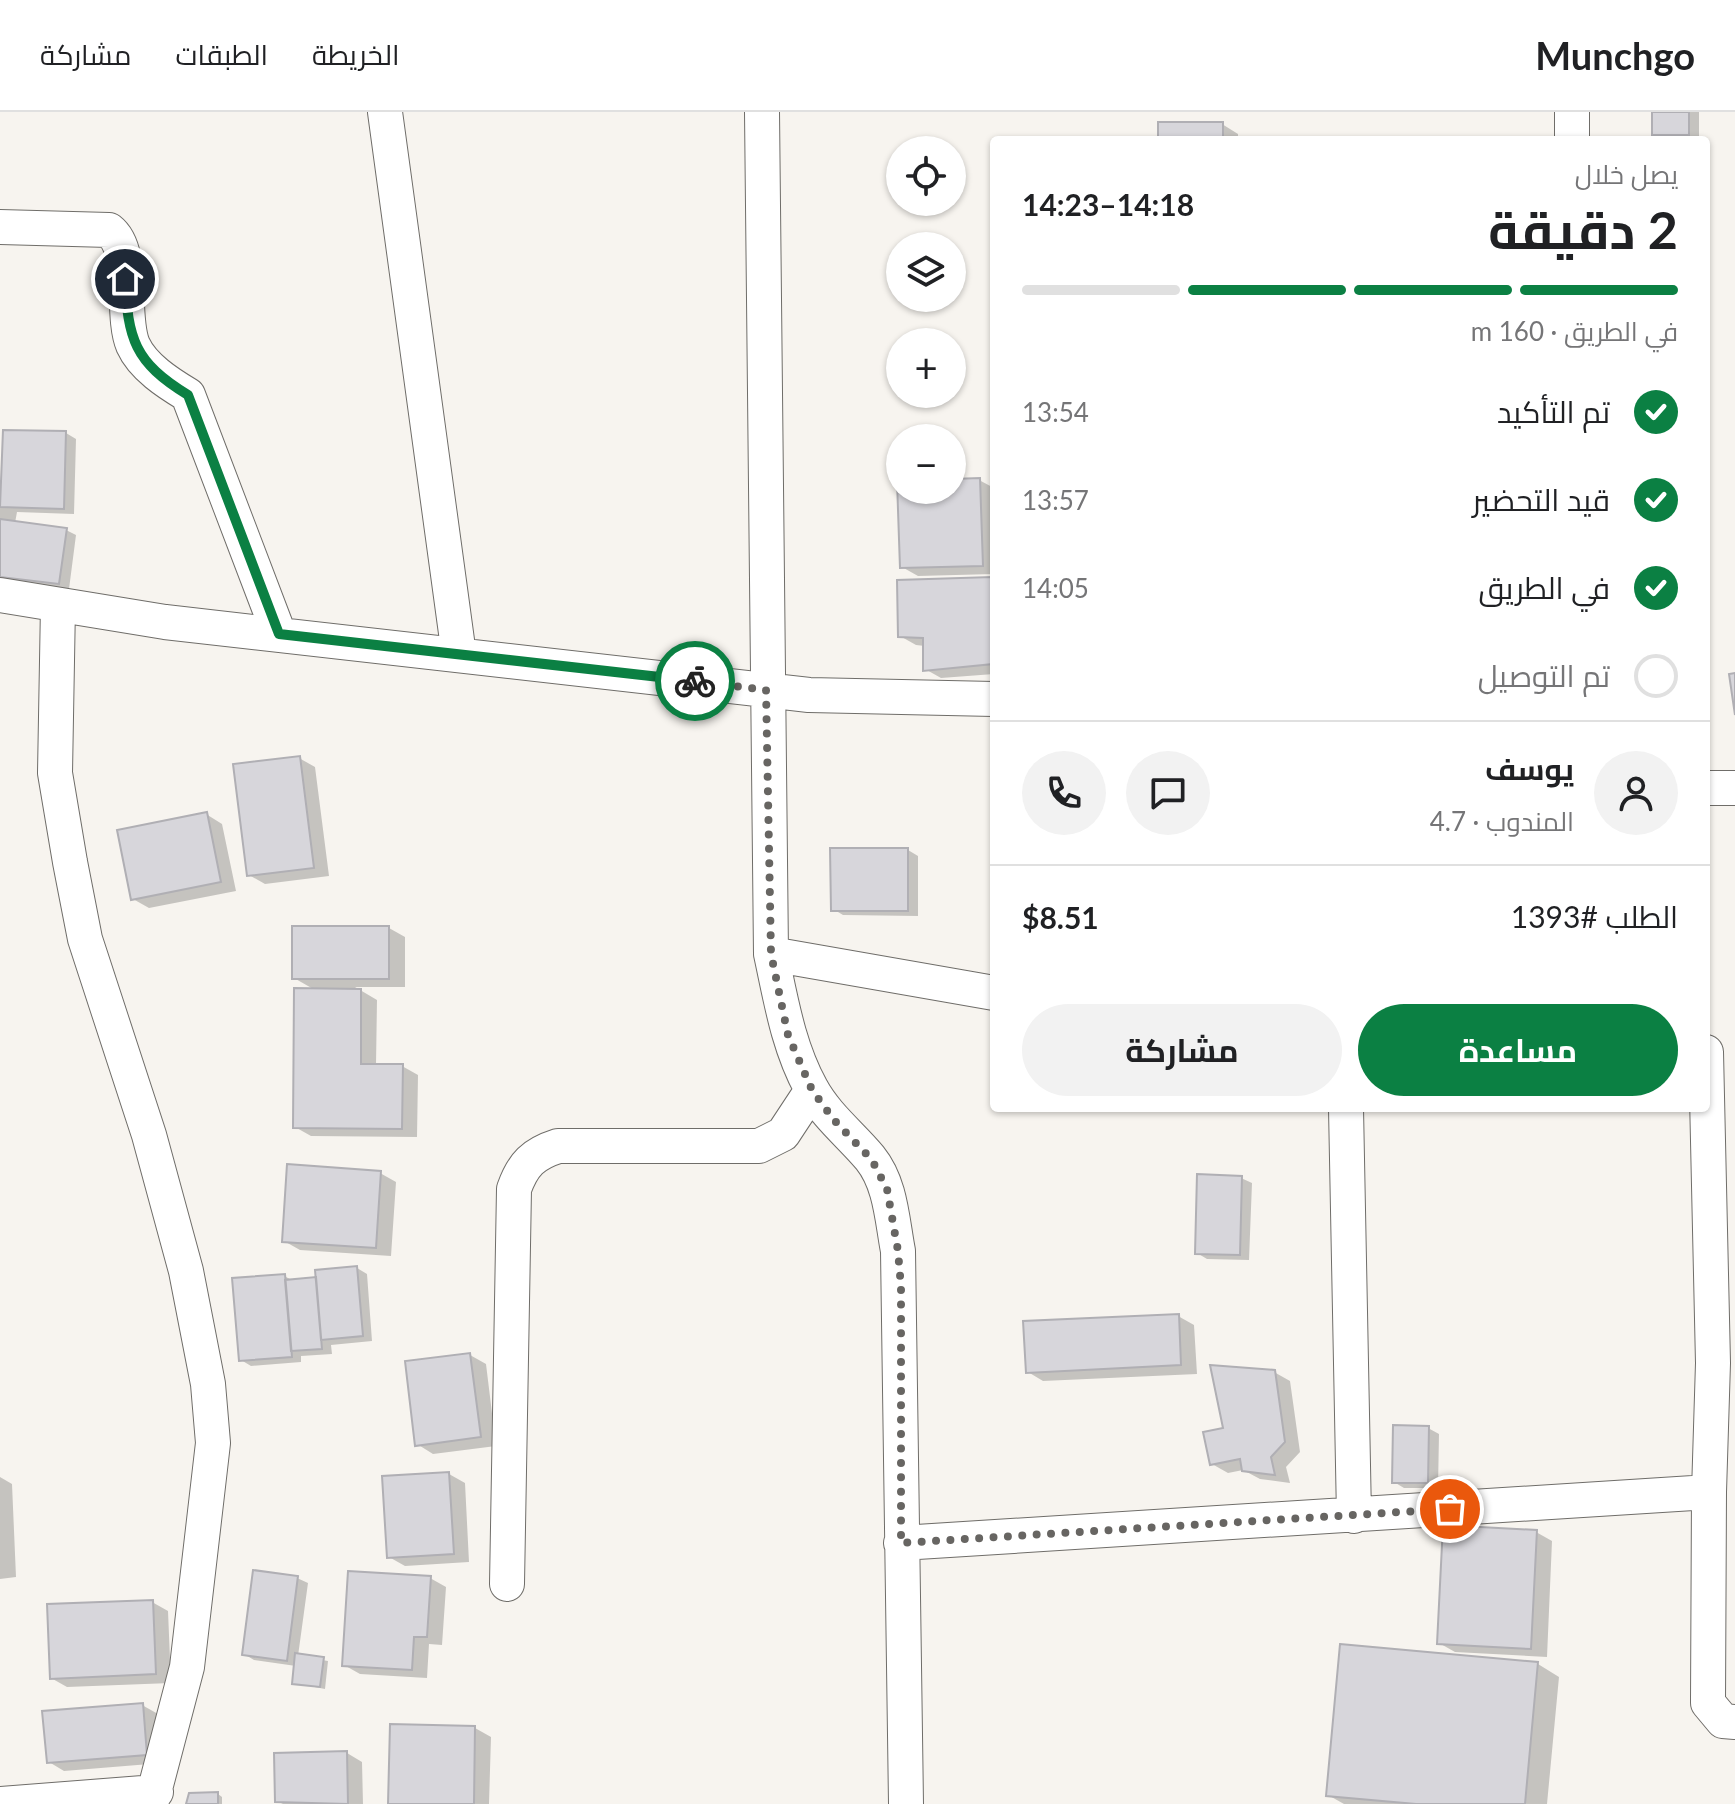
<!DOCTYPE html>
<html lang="ar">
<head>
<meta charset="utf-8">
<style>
  :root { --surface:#fff; --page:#f2f2f2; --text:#202124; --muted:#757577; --line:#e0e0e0; --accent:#0b8043 }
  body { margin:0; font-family:Lato,Cairo,sans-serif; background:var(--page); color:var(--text); direction:rtl; height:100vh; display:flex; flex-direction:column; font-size:30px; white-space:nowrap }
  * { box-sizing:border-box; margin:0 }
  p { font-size:26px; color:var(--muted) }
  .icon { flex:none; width:44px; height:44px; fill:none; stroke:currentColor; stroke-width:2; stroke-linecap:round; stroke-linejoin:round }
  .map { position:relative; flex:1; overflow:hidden; direction:ltr }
  .panel { position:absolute; left:990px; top:24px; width:720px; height:976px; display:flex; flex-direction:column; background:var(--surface); border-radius:8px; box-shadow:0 2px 6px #0004; direction:rtl }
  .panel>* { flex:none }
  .buttons { position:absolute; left:886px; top:24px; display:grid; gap:16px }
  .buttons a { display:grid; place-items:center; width:80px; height:80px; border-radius:50%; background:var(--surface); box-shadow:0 2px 6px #0004; font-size:40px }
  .pin { position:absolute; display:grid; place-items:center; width:68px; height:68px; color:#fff; margin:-34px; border:4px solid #fff; border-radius:50%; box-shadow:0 2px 8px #0007 }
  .courier { position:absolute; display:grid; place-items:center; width:80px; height:80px; margin:-40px; border:6px solid #0b8043; border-radius:50%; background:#fff; color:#222; box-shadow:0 2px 10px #0007 }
  .summary em { font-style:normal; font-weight:700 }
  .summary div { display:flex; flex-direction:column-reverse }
  .summary { display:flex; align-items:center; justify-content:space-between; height:136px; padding:0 32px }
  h1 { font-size:52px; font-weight:700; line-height:60px }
  .bar { display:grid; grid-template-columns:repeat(4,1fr); gap:12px 8px; align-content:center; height:96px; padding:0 32px }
  .bar i { height:10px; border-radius:6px; background:var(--line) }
  .bar .on { background:var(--accent) }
  .bar p { grid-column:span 4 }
  .line { display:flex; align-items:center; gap:20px; padding:0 32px; border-top:2px solid var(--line) }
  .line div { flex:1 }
  .round { display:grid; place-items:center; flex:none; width:84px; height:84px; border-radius:42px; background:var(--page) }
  ol { padding:0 32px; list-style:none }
  li { display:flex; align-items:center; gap:24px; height:88px }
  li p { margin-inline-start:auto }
  li .icon { padding:8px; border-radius:50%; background:var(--accent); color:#fff; stroke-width:4 }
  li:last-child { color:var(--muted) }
  li i { width:44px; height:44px; border:4px solid var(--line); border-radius:50% }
  .action { display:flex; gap:16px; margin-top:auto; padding:16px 32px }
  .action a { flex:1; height:92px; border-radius:48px; background:var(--accent); color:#fff; font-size:32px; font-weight:700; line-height:92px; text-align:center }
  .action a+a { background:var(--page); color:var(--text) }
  header { display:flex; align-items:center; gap:48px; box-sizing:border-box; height:112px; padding:0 40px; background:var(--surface); border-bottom:2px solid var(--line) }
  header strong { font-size:38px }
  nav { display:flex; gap:44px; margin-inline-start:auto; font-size:28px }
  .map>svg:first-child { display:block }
</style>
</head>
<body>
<header>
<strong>Munchgo</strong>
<nav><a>الخريطة</a><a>الطبقات</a><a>مشاركة</a></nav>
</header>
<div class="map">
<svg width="1735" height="1692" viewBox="0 0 1735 1692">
  <rect width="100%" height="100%" fill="#f7f4ef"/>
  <!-- shadow -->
  <path fill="#0003" d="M1654 0H1699V28H1664L1654 22Z
    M1222 12 1238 22V28H1160Z
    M66 321 76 327 74 402 17 400 15 411 66 418 76 423 69 477 0 471V386Z
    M979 368 994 376V462L918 464 902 455 899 371 900 378H952V369Z
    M991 467 994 468V562L941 566 925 557V534L916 533 900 524Z
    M299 646 315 655 329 764 265 772 249 763Z
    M206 702 222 712 236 779 149 796 133 787Z
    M908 738 918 744V804L843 803 833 797Z
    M389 816 405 825V875H355L377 888 376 954H402L418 963 417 1025 311 1024 295 1015 315 878 294 866Z
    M380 1061 396 1070 391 1144 300 1138 284 1129Z
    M1241 1066 1252 1071 1249 1148 1207 1147 1197 1141Z
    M357 1156 367 1162 372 1229 331 1233 332 1242 301 1244V1250L251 1254 241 1248 284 1164 294 1169 318 1167Z
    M1178 1204 1194 1213 1197 1262 1043 1269 1028 1260Z
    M470 1243 486 1252 496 1334 433 1342 417 1332Z
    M1274 1260 1290 1269 1300 1340 1286 1355 1290 1371 1260 1367 1243 1358 1228 1361 1212 1352 1226 1318Z
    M1428 1316 1439 1322 1438 1376H1404L1394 1370Z
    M449 1362 465 1371 469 1450 405 1454 389 1445Z
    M0 1365 12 1372 16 1465 0 1467Z
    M1536 1420 1552 1429 1547 1545 1455 1540 1439 1531Z
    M297 1466 308 1471 298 1544 328 1549 325 1577 294 1571 296 1554 254 1548 244 1542Z
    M430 1466 446 1475 442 1533 429 1532 427 1566 360 1562 344 1553Z
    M152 1490 168 1499 171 1571 67 1575 51 1566Z
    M1341 1535 1538 1552 1559 1565 1547 1692H1344L1328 1683Z
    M142 1593 158 1602 162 1651 64 1659 49 1650Z
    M475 1616 491 1625 489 1692H390Z
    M347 1641 362 1650 363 1692H283L277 1689Z
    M218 1682 222 1685V1692H188Z"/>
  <!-- building -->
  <path fill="#d7d6db" stroke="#b0afb4" stroke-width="2" d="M1652 0H1689V23H1652Z
    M1158 10H1223V28H1158Z
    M3 318 66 319 64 397 0 395Z
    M980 366 983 454 900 456 897 369H900V378H952V367Z
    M0 407 67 416 59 472 0 465Z
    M992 465 993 552 923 559V526L898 525 897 468Z
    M1735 561V603L1729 562Z
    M300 644 314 756 247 764 233 652Z
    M207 700 221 770 131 788 117 718Z
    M830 736H908V799H831Z
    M292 814H389V867H292Z
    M294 876 361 877V952H403L402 1017 293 1016Z
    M287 1052 381 1059 376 1136 282 1130Z
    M1197 1062 1242 1064 1240 1143 1195 1142Z
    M357 1154 363 1224 321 1228 315 1158Z
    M285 1162 292 1245 239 1249 232 1166Z
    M316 1165 322 1237 291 1239 285 1168Z
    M1179 1202 1181 1253 1026 1261 1023 1209Z
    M470 1241 481 1325 415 1334 405 1249Z
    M1210 1253 1275 1258 1285 1330 1271 1345 1275 1363 1242 1359 1240 1347 1210 1353 1203 1320 1223 1316Z
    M1393 1313 1429 1314 1428 1371H1392Z
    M449 1360 454 1442 387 1446 382 1364Z
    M1443 1413 1537 1418 1531 1537 1437 1532Z
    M253 1458 298 1464 287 1549 242 1543Z
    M348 1459 431 1464 427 1525H414L412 1558 342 1554Z
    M153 1488 156 1562 50 1567 47 1492Z
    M1340 1532 1538 1550 1525 1692H1416L1326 1684Z
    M295 1541 324 1545 320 1575 292 1572Z
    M143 1591 147 1643 47 1651 42 1599Z
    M390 1612 475 1614 474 1692H388Z
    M347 1639 348 1692 275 1690 274 1641Z
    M218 1680V1692H186L189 1681Z"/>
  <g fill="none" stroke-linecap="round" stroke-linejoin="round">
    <defs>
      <path id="minor" d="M385 0 459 543
        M762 0 771 842C781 888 788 934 811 976 826 1004 851 1023 870 1046 891 1072 892 1108 898 1139L906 1692
        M1572 0V28
        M0 115 109 118C136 139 120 202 133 233 143 255 168 271 188 283L279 522
        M0 483 165 510 809 583 994 587
        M58 493 55 661 70 750 85 827 149 1023 186 1159 208 1272 213 1331 187 1555 151 1692
        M1706 676H1735
        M771 842 994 881
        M1346 996 1354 1404
        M1709 1380 1708 1591 1723 1609 1735 1610
        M901 1431 1709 1380 1713 1251 1706 940
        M507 1472 514 1077C523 1052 533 1042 558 1034H759L783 1022 812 978
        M0 1692 156 1680"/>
    </defs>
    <!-- minor casing -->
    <use href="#minor" stroke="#6f6d69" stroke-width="36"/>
    <!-- minor -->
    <use href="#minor" stroke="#fff" stroke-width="34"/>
  </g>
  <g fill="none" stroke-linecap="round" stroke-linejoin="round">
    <!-- done -->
    <path stroke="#676562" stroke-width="8" stroke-dasharray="0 14.4" d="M695 569 766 578 771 842 788 923 812 978 834 1008 872 1048 887 1077 898 1139 901 1175V1431L1450 1397"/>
    <!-- route -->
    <path stroke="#0b8043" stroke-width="10" d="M125 167C128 227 134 250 188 283L279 522 695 569"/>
  </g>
</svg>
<div class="buttons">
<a><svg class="icon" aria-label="locate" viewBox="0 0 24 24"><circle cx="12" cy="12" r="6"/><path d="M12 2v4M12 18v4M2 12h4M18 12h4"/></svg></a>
<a><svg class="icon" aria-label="layers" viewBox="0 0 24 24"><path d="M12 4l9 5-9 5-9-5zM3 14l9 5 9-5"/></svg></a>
<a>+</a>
<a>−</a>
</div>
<div class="pin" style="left:1450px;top:1397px;background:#ea580c"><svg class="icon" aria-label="bag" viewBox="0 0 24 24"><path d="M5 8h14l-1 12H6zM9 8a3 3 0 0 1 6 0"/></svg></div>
<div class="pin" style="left:125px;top:167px;background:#1f2937"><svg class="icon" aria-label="home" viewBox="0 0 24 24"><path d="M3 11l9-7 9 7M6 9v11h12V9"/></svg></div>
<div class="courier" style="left:695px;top:569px"><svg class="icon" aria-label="bike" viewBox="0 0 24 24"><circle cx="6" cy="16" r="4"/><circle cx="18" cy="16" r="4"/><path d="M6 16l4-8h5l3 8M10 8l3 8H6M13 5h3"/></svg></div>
<section class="panel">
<div class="summary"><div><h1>2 دقيقة</h1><p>يصل خلال</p></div><em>14:18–14:23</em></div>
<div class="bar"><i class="on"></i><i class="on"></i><i class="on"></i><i></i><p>في الطريق · 160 m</p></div>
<ol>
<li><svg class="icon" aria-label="check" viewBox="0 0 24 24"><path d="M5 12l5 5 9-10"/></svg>تم التأكيد<p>13:54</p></li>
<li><svg class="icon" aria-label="check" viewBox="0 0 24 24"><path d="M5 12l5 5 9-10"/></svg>قيد التحضير<p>13:57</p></li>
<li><svg class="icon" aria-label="check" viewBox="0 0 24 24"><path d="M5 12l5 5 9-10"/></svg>في الطريق<p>14:05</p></li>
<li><i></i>تم التوصيل</li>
</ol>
<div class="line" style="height:144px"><a class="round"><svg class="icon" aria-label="person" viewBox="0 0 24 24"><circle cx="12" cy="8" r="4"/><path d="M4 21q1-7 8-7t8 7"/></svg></a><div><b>يوسف</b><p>المندوب · 4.7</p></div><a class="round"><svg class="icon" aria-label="chat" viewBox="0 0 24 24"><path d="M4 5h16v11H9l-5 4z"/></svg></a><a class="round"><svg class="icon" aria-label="phone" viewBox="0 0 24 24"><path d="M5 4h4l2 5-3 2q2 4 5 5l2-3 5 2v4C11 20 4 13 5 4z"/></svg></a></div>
<div class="line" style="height:104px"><div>الطلب #1393</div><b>$8.51</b></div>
<div class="action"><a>مساعدة</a><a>مشاركة</a></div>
</section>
</div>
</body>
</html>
